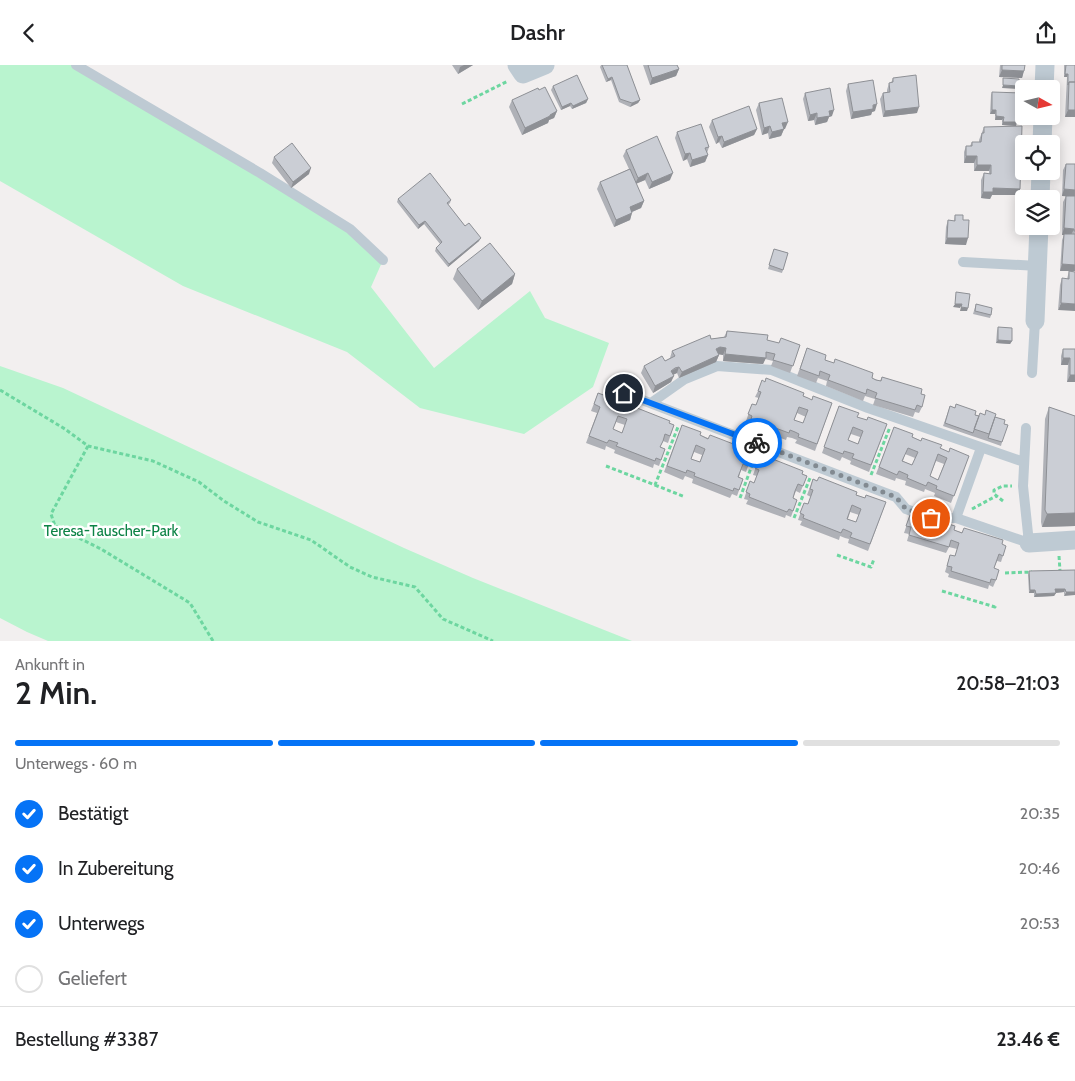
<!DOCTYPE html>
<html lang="de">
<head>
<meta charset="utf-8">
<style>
  :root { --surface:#fff; --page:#f6f6f6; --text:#202124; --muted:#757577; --line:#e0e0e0; --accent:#0573f6 }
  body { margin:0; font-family:Cabin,sans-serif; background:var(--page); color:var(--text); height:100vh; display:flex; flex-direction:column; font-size:19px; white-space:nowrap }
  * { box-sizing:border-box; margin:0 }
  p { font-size:16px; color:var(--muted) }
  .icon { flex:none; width:28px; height:28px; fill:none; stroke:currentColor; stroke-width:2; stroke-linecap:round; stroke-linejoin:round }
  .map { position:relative; height:576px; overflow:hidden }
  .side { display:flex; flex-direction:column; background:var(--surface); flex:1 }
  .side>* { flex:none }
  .needle { width:32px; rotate:98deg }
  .controls { position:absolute; left:1015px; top:15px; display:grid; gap:10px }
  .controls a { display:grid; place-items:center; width:45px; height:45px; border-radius:5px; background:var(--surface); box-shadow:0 2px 12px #0003; font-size:25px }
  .pin { position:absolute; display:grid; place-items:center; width:42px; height:42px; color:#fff; margin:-21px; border:2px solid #fff; border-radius:50%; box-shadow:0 1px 5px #0007 }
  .courier { position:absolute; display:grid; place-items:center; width:50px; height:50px; margin:-25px; border:4px solid #0573f6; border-radius:50%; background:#fff; color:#222; box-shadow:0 1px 6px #0007 }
  .overview em { font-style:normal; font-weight:600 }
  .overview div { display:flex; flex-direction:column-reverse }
  .overview { display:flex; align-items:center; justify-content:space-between; height:85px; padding:0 15px }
  h1 { font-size:32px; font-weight:600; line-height:38px }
  .bar { display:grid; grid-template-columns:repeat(4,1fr); gap:8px 5px; align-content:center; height:60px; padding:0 15px }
  .bar i { height:6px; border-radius:4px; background:var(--line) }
  .bar .selected { background:var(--accent) }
  .bar p { grid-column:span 4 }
  .line { display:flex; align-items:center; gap:12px; padding:0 15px; border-top:1px solid var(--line) }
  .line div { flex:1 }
  ol { padding:0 15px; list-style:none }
  li { display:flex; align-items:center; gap:15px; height:55px }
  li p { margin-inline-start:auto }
  li .icon { padding:5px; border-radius:50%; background:var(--accent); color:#fff; stroke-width:4 }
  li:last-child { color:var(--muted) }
  li i { width:28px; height:28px; border:2px solid var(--line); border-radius:50% }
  header { display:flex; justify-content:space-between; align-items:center; height:65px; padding:0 15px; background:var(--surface); font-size:22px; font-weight:600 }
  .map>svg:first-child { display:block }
</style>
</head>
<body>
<header><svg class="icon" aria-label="back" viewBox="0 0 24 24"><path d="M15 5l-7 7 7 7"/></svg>Dashr<svg class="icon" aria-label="share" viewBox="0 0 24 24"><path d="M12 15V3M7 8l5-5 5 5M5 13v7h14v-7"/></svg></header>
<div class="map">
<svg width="1075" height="576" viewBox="0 0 1075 576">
  <rect width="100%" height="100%" fill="#f2efef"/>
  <!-- green -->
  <path fill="#b9f4cf" d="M0 0H76L350 164 383 195 371 222 434 303 530 226 545 253 609 278 593 322 524 369 420 343 347 287 183 221 0 116Z
    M0 301 63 323 404 483 473 513 632 576H48L27 567 0 553Z"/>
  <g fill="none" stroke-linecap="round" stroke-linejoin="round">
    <!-- path -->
    <path stroke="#6dd6a0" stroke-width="3" stroke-dasharray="4 2.5" stroke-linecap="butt" d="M462 39 508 16
      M0 325 65 364 88 381 153 396 199 417 224 436 258 457 311 475 350 502 372 512 415 522 443 554 493 576
      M88 381 51 449 55 461 101 484 190 538 213 576
      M606 401 655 420 678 362
      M871 410 890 362
      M655 420 685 432
      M740 433 755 392
      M1003 436 994 429V425L1003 421H1012
      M972 444 996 431
      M794 453 810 413
      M837 490 871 502 874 494
      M1059 491 1060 506
      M1005 508 1032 507
      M942 526 995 542V539"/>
    <!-- service -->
    <path stroke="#becad3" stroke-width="10" d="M76 0 260 108 350 164 383 195
      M963 197 1038 201
      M1032 308 1035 256
      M624 328 896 432 906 444 931 453H956L1029 478 1023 421 1026 363
      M651 338 685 314 717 301 772 305 868 343 1024 397
      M956 453 981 383"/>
    <!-- minor -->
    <path stroke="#becad3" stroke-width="19" d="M517 0 523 9 545 0
      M1044 24 1045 0
      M1042 79 1043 51
      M1040 134 1041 106
      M1035 256 1039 161
      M1029 478 1075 475"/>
  </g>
  <!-- wall -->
  <path fill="#afb1b7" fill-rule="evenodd" d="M452 0H473L458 9Z
    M601 0H627L640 35 638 38 630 42 619 37 611 15 606 17 600 2Z
    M643 0H677L679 4 676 11 650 20Z
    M1000 0H1025L1022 13 999 12Z
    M1064 0H1075V52H1065L1067 12H1064Z
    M893 13 917 48 883 52 880 34 883 28 887 27V25L889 18H891Z
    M848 19 875 46 872 47 871 50 851 54 846 26Z
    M553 21 588 34 586 38 572 44 570 41 561 45 551 25Z
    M539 25 557 46 554 53 549 55 548 58 522 70 509 42 512 35Z
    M992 27 1020 55H1017L1016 61 1002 60V55H995V49H990L991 30Z
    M805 28 832 51 829 52 827 57 815 60 814 55 808 56 803 34Z
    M759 38 785 64H784L781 71 769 74 768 68 762 70 756 45Z
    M712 55 757 64 754 70 722 83 719 77 716 79 709 62Z
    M984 62 1020 124 1018 130H992L990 134 981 133V115L984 108 989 109V106H974V98H964V87L966 81H970L972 77H979V75Z
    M677 67 709 82 707 88 708 90 705 97 690 102 687 94 683 96 675 73Z
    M626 85 670 115 649 124 645 115 636 119 644 136 641 143 632 147 630 155 614 162 597 124 600 117 629 104 623 91Z
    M274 92 309 109 291 123 272 98Z
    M1066 99H1075V206H1060L1062 175 1064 170H1062L1063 137 1066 131H1062L1063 105Z
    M398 134 451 135 450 138 448 140 465 161 479 176 448 202 435 186 436 183 440 179 424 159 418 164 397 137Z
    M955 150 963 155 966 180 945 179 946 162 948 155 954 156Z
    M774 184 788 188 782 208 768 204Z
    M457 204 515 209 512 219 478 245 453 214Z
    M1069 206 1075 207 1058 245 1060 220 1062 213 1067 214Z
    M976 239 991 250 990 253 973 249Z
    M998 262 1012 276 1010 279 996 278 997 266Z
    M727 266 779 278 800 280 790 308 771 301 773 296 765 294 763 299 723 296V290L718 289 719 290 716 297 679 313 677 308 673 310 671 317 653 328 641 308 644 301 665 296 670 293 672 286 711 274 724 272Z
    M807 283 825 295 880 316 882 312 921 329 922 342 919 348 915 347 913 352 873 340 875 334 865 331 863 336 826 321 827 316 818 313 816 318 797 311Z
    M1063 284H1075V317H1067L1068 300H1061V291Z
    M758 326 803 331 812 335 832 338 815 386 795 378 797 375 792 373 787 372 786 375 748 361 749 357 746 356 752 339 756 340 759 333 755 332ZM797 348 806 352 803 358 794 355Z
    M598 328 622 340 674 360 668 378 663 376 660 382 665 384 659 401 654 399 653 403 614 388 615 385 606 381 605 385 586 378 597 348 591 346ZM616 357 625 360 622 368 613 364Z
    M839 341 857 352 867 355 887 359 869 407 850 399 851 396 842 392 840 396 822 388ZM851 369 860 372 858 379 848 375Z
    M950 341 979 351 995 352 1004 359 1002 377 1001 381 987 376V375V376L972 371V370V371L943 361Z
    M1049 342 1075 351V461L1042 462 1041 457 1045 354Z
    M682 360 700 370 752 390 746 407 741 405 739 412 743 414 737 431 732 429 730 433 692 418 693 414 685 411 683 415 664 407ZM694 387 702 390 700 397 691 394Z
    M894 362 912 372 949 387 969 391 951 438 934 431 935 428 925 424 924 427 905 420 906 416 896 413 895 416 876 409ZM905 389 915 393 912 400 903 396ZM936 396 944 399 938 415 930 411Z
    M759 393 807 411 800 428 796 426 793 433 797 435 791 452 786 450 785 453 746 439 748 435 744 434 750 416 754 418 757 411 753 410Z
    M813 414 865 433 886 437 868 486 848 478 849 474 845 473 840 471 839 475 800 460 802 456 798 455 804 438 808 439 811 432 807 430ZM850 447 859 450 856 457 848 454Z
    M910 450 954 465 1006 481 1001 497 997 496 994 503 996 515 993 522 989 520 988 524 948 512 949 509 945 507 950 490 955 491 957 484 949 482 946 488 907 476 909 469 904 468Z
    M1075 505 1064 531V527L1056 528 1054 531 1034 532V528H1029L1028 510 1029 506Z"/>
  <!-- shaded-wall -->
  <path fill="#8e9095" d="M464 0H473L458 9 460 2Z
    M679 4 676 11 650 20 652 13Z
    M1002 5 1024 6 1022 13 999 12Z
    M1065 9H1068L1067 12H1064Z
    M612 12 611 15 606 17 608 14Z
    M1003 20 1019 21 1018 24 1002 23Z
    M588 34 586 38 572 44 573 41Z
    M640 35 638 38 630 42 632 38Z
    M571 38 570 41 561 45 562 42Z
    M877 39 875 46 872 47 871 50 851 54 853 47Z
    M919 42 917 48 883 52 885 46Z
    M834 45 832 51 829 52 827 57 815 60 817 53 829 46Z
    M992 45H996L995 49H990Z
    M1068 45H1075V52H1065Z
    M557 46 554 53 549 55 548 58 522 70 525 63Z
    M817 48 814 55 808 56 810 50Z
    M996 51 1004 52 1002 55H995Z
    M788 57 785 64 780 65 782 58Z
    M1003 57H1017L1016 61 1002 60Z
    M770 61 768 68 762 70 764 63Z
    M757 64 754 70 722 83 724 77Z
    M784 64 781 71 769 74 772 67Z
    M722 71 719 77 716 79 718 72Z
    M690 88 687 94 683 96 685 89Z
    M708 90 705 97 690 102 692 95Z
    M966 91H977L974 98H964Z
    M977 100H991L989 106H974Z
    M311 103 309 109 291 123 293 117Z
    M648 108 645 115 635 119 638 113Z
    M673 108 670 115 649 124 652 117Z
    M993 123 1020 124 1018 130H992L990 134 981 133 983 127Z
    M1064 124 1075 125V132L1062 131Z
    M644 136 641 143 627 149 630 142Z
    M632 148 630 155 614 162 616 155Z
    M425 156 424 159 418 164 419 160Z
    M1064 163 1074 164 1071 170H1062Z
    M481 173 479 176 448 202 449 199Z
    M947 173H968L966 180 945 179Z
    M1062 199 1075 200V206H1060Z
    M515 209 512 219 478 245 482 236Z
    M1061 238 1075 239V246L1058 245Z
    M955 239H962L960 243 953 242Z
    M961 242 968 243 967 246H960Z
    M998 275 1012 276 1010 279 996 278Z
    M720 282 726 283 723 290 718 289 716 284Z
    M725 289 766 293 763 299 723 296Z
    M719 290 716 297 679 313 682 307Z
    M1063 293H1070L1068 300H1061Z
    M679 302 677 308 668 312 671 306Z
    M1070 310H1075V317H1067Z
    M674 311 671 317 653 328 655 321Z
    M1075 448V461L1042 462 1047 449Z
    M1055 524H1065L1064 527 1054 528Z
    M1030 525H1035L1034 528H1029Z
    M1066 527H1075V530L1064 531Z
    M1056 528 1054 531 1034 532 1036 529Z"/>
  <!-- building -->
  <path fill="#cbced5" stroke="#8e9095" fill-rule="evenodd" d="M602 0H627L640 35 632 38 620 34 612 12 608 14Z
    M648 0H677L679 4 652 13Z
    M1002 0H1025L1024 6 1002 5Z
    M1066 0H1075V17H1069L1068 20V9H1065Z
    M577 10 588 34 573 41 571 38 562 42 553 21Z
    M916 10 919 42 885 46 883 28 890 27 889 18 893 17V13Z
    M1003 13 1019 14V21L1003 20Z
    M873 15 877 39 873 40V44L853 47 848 19Z
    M1069 17H1075V45H1068Z
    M545 22 557 46 550 50V51L525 63 512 35 538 23 539 25Z
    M830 23 834 45 829 46 830 51 817 53V48L810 50 805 28Z
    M992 27 1021 28V52H1018L1017 57H1003L1004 52 996 51V45H992Z
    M782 33 788 57 782 58 784 64 772 67 770 61 764 63 759 38Z
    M749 41 757 64 724 77 722 71 718 72 712 55Z
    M701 59 709 82 705 83 708 90 692 95 690 88 685 89 677 67Z
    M1022 61 1020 124 993 123V127H983L984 108 991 109V100H977V91H966V81H972V77H981L982 68H984V62Z
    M657 71 673 108 652 117 648 108 638 113 626 85Z
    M292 78 311 103 293 117 274 92Z
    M1066 99H1075V125L1064 124Z
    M630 104 644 136 630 142 632 148 616 155 600 117Z
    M430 108 451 135 447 138 465 161 469 158 481 173 449 199 436 183 442 177 425 156 419 160 398 134Z
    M1066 131H1075V166H1074V164L1064 163Z
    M955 150H963V155H969L968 173H947L948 155 955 156Z
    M1064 169H1075V200L1062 199Z
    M490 178 515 209 482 236 457 204Z
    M774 184 788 188 783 205 769 200Z
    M1069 206 1075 207V239L1061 238 1062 213 1069 214Z
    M956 227 970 229 968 243 961 242 962 239H955Z
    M976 239 992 243 991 250 975 246Z
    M998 262 1012 263V276L998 275Z
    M727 266 768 270 767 275 779 278 781 273 800 280 793 301 773 295 775 289 766 287V293L725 289 726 283 720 282 716 284 719 290 682 307 679 302 675 303 671 306 674 311 655 321 644 301 662 291 665 296 675 291 672 286 710 270 711 274 726 272Z
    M807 283 826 290 825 295 834 298 835 294 873 308 872 313 876 315 881 316 882 312 922 324 921 329 925 330 922 342 917 340 915 345 875 333 877 328 867 324 866 329 828 315 830 310 820 306 819 311 800 304Z
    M1063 284H1075V310H1070V293H1063Z
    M766 313 804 328 803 331 808 333 812 335 813 331 832 338 817 379 798 372 799 369 795 367 790 365 789 368 751 354 752 351 748 349 752 339 756 340 761 327 758 326 762 315 765 317ZM799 342 808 345 803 358 794 355Z
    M598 328 623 337 622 340 631 344 632 341 670 356 669 358 674 360 670 371 665 369 663 376 660 382 665 384 661 395 656 393 655 396 616 381 618 378 609 375 607 378 589 371 600 342 594 339ZM618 351 627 354 622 368 613 364Z
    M956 339 976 346 975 350 979 351 973 368 945 358 950 341 955 343Z
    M839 341 859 348 857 352 867 355 868 352 887 359 871 400 852 393 854 389 844 386 843 389 824 382ZM853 362 863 366 858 379 848 375Z
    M1049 342 1075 351V448L1047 449 1045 445Z
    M986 345 996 349 989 369 974 364 980 348 985 350Z
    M995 352 1005 355 1004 359 1008 360 1002 377 988 373Z
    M682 360 701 367 700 370 708 374 710 370 749 385 748 388 752 390 748 401 743 399 738 412 743 414 739 425 734 423 733 426 694 411 695 408 687 405 686 408 667 401ZM696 380 705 384 700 397 691 394Z
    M894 362 913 369 912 372 921 376 922 373 942 380 940 383 949 387 950 383 969 391 954 431 936 424 937 421 928 417 926 421 907 413 908 410 899 406 897 410 879 402ZM908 383 918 387 912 400 902 396ZM938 389 947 393 938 415 930 411Z
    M765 391 803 406 802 409 807 411 803 421 798 419 795 426 793 433 797 435 793 446 789 444 787 447 749 432 750 429 746 427 750 416 754 418 759 405 755 403 759 393 763 395Z
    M819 412 857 427 856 430 865 433 866 430 886 437 870 479 850 472 852 468 848 466 843 464 841 468 803 453 804 450 800 448 804 438 808 439 813 425 810 424 813 414 817 416ZM852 440 861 444 856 457 847 454Z
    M915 449 955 461 954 465 962 468 964 463 1003 475 1002 479 1006 481 1003 491 999 489 994 503 999 505 996 515 991 514 990 518 951 506 952 502 947 501 950 490 955 491 959 478 951 475 949 482 909 470 911 462 906 461 910 450 915 452Z
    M1075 505V527H1066L1065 524H1055L1056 528 1036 529 1035 525H1030L1029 506Z"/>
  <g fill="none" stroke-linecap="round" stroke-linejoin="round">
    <!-- done -->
    <path stroke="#828a91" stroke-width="5" stroke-dasharray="0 9" d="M757 378 896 432 906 444 931 453"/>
    <!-- route -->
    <path stroke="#0573f6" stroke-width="6" d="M624 328 757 378"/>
  </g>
  <g text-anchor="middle" stroke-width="5" stroke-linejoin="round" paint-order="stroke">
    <!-- park labels -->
    <g font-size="15" fill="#0d8346" stroke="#fff">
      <text x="111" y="471">Teresa-Tauscher-Park</text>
    </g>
  </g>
</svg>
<div class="controls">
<a><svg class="needle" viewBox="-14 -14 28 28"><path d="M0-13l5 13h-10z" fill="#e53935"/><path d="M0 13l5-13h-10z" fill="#757577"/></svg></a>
<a><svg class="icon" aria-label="locate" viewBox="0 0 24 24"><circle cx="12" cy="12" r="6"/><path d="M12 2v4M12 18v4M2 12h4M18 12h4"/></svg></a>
<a><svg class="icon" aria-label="layers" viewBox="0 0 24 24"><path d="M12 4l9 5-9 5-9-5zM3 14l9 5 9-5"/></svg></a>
</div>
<div class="pin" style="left:931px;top:453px;background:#ea580c"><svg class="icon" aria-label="bag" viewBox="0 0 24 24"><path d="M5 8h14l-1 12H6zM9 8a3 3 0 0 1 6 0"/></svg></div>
<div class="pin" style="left:624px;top:328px;background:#1f2937"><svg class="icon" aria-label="home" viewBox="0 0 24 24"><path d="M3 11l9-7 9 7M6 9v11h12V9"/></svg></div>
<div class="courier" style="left:757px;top:378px"><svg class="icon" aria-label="bike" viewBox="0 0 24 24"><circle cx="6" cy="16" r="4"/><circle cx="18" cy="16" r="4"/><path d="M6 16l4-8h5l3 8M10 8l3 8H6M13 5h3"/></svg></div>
</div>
<section class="side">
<div class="overview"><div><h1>2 Min.</h1><p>Ankunft in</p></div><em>20:58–21:03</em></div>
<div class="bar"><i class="selected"></i><i class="selected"></i><i class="selected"></i><i></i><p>Unterwegs · 60 m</p></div>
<ol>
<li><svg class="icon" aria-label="check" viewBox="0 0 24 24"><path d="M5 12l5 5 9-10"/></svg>Bestätigt<p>20:35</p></li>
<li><svg class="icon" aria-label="check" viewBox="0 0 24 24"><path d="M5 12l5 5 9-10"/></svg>In Zubereitung<p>20:46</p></li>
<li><svg class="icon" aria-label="check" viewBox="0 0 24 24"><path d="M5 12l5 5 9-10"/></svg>Unterwegs<p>20:53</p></li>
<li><i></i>Geliefert</li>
</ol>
<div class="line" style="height:65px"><div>Bestellung #3387</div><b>23.46 €</b></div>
</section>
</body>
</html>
